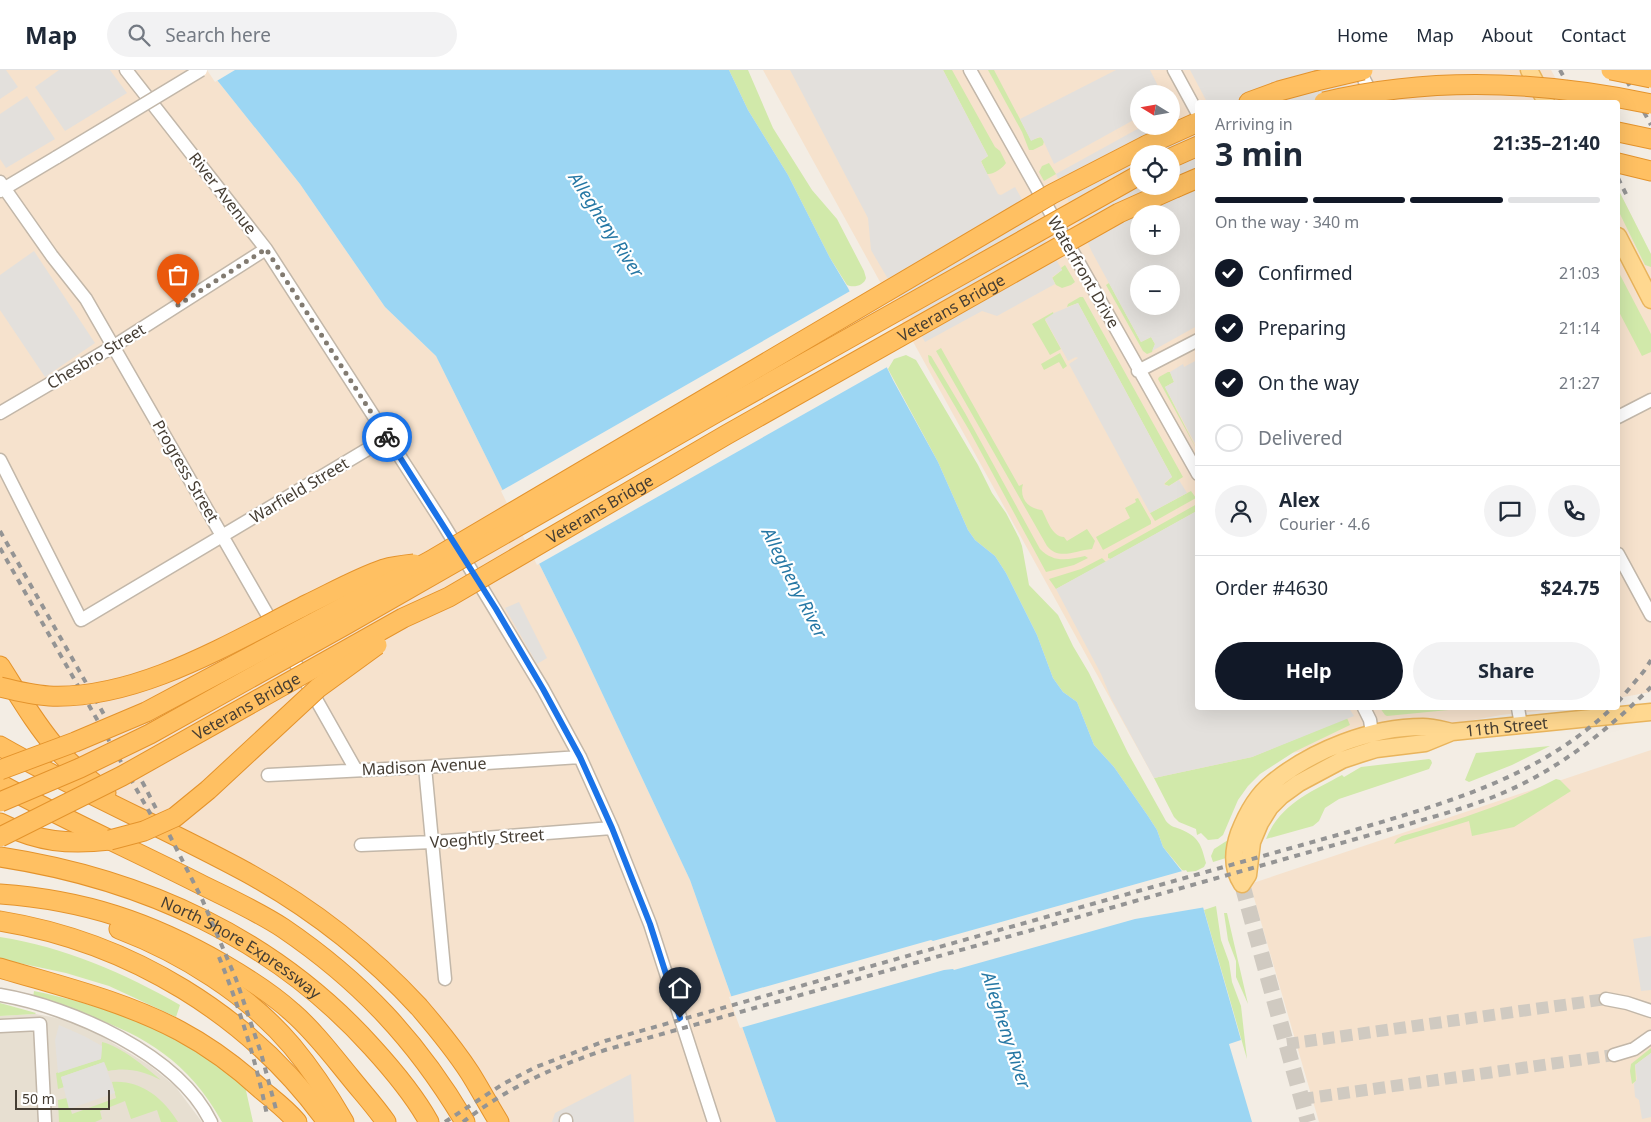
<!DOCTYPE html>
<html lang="en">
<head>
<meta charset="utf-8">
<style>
  :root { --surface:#fff; --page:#f2f2f3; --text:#1f2937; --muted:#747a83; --line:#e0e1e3; --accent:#111827 }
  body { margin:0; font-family:"Noto Sans",sans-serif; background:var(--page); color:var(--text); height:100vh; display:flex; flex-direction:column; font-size:19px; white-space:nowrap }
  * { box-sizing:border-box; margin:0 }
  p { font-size:16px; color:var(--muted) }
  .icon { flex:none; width:28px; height:28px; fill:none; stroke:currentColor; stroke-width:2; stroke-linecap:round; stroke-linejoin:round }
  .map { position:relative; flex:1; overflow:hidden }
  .panel { position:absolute; left:1195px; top:30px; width:425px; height:610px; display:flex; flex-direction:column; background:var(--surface); border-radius:5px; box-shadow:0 5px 20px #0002 }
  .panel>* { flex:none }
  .needle { width:32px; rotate:281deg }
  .controls { position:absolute; left:1130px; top:15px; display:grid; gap:10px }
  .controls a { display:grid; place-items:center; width:50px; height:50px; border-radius:50%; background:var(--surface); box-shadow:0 5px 20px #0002; font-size:25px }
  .scale { position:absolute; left:15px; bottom:12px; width:95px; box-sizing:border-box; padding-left:5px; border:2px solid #453d33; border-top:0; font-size:14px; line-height:18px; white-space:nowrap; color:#453d33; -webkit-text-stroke:4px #fff; paint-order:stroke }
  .pin { position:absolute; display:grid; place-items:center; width:42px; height:42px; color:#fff; margin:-51px -21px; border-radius:50% 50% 50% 0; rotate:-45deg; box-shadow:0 0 5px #0007 }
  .pin .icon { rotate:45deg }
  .courier { position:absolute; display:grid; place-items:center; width:50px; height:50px; margin:-25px; border:4px solid #1a73e8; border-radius:50%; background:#fff; color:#222; box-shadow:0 1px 6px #0007 }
  .overview em { font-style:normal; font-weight:700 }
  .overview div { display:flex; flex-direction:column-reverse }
  .overview { display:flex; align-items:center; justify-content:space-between; height:85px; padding:0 20px }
  h1 { font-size:32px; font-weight:700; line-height:38px }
  .bar { display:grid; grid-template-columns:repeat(4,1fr); gap:8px 5px; align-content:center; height:60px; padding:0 20px }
  .bar i { height:6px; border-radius:4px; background:var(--line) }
  .bar .on { background:var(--accent) }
  .bar p { grid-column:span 4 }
  .line { display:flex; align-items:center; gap:12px; padding:0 20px; border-top:1px solid var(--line) }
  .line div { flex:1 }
  .round { display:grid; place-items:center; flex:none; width:52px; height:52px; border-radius:26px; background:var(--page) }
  ol { padding:0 20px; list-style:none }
  li { display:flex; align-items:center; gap:15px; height:55px }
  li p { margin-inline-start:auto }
  li .icon { padding:5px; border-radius:50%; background:var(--accent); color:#fff; stroke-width:4 }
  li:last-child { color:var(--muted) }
  li i { width:28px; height:28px; border:2px solid var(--line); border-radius:50% }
  .button { display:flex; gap:10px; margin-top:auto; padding:10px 20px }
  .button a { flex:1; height:58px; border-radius:30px; background:var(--accent); color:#fff; font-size:20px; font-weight:700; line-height:58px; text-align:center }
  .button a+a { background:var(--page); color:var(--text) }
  header { display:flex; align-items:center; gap:30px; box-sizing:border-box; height:70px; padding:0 25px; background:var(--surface); border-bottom:1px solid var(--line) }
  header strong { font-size:24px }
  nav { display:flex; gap:28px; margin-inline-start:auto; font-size:18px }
  .search { width:350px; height:45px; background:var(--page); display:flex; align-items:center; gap:12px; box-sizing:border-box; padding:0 18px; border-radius:28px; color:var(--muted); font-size:19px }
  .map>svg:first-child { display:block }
</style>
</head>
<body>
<header>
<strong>Map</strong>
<div class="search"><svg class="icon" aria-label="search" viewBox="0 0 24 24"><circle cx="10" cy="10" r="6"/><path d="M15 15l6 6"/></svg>Search here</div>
<nav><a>Home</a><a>Map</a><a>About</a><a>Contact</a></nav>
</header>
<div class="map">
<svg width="1651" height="1052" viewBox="0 0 1651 1052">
  <rect width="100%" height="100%" fill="#f3ede4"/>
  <!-- residential -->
  <path fill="#e7dfd1" d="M35 944 52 947 72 952 98 964 149 995 175 1016 202 1052H0V946Z"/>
  <!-- commercial -->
  <path fill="#f6e2cd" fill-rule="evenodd" d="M0 0H209L300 114 385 237 436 286 578 572 690 810 776 1052H499L469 1002 354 876 133 744 81 703 0 596Z
    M763 0H1551L1569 32H1198V638H1566L1501 645 1154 708ZM1139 24H1171V56H1139ZM1139 84H1171V116H1139ZM1139 144H1171V176H1139ZM1139 204H1171V236H1139Z
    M1618 119 1651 185V622L1618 628Z
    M1651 680V1052H1319L1250 814Z"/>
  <!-- green -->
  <path fill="#d1e9aa" d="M729 0H748L773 58 812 120 837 149 864 201 866 208C864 216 853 218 847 215L830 188 788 105 748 40Z
    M943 0H952L995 77 1000 81 1006 93C1003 98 993 105 987 104L981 91 988 86Z
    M988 0H994L1031 70 1041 67 1044 71 1043 75 1033 80H1029L1022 62Z
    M1049 93 1056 104 1044 111 1039 102 1042 96Z
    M1618 119 1651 184V197L1645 195 1618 140Z
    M1065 195 1075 212 1071 215 1062 218 1056 215 1052 208 1062 200 1061 198Z
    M1618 201 1651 264V282L1642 286 1618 240Z
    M1109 213 1141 272 1151 267 1155 274 1152 282 1147 284 1143 281 1106 215Z
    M1083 227 1183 407 1169 416 1164 414 1172 407 1078 233 1067 237 1068 234 1080 227Z
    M1053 242 1054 245 1045 250 1061 279 1050 285 1032 254Z
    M941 278 1019 416 1023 414C1019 428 1028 439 1042 440 1047 449 1052 467 1064 467L1067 471 1087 459 1095 471 1092 479C1076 480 1059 491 1047 476L936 281Z
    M1060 283 1067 296 1063 299 1059 292 1044 300 1041 294Z
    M906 285 916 290 978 395 992 423 1006 443 1019 468 1022 476 1029 515 1058 545 1073 576 1089 603 1128 683 1166 751C1170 756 1174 757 1180 759 1199 767 1201 774 1206 793L1204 797 1196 801 1187 802 1182 800 1163 777 1157 760 1148 746 1114 697 1094 675 1077 632 1063 622 1053 608 1037 565 1006 503 995 486 975 470 968 460 938 392 888 299 894 289Z
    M928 285 931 286 965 343 1040 479C1054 493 1067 490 1085 486L1088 488 1074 495 1046 502 969 360 929 292Z
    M1168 302H1170L1174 312 1165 317 1197 380 1158 309 1159 307Z
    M1191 421 1196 428 1155 451 1150 443Z
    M1138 428 1151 451V454L1103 480 1096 467 1130 448 1125 438 1136 432 1135 429Z
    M1197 434V446L1195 442 1111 489 1108 488V484Z
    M1102 488 1106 492 1056 519 1049 509 1081 499Z
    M1380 638H1469L1387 646 1385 645Z
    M1347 648 1350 655 1294 682 1260 704 1248 716 1238 730 1223 765 1218 769 1208 770 1201 763 1197 765 1196 759 1179 752 1174 747 1154 708 1252 687Z
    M1550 676 1512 695 1469 712 1465 710 1476 683Z
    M1429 689 1431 690 1432 693 1429 699 1339 729 1325 738 1319 751 1313 756 1266 769C1280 734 1311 722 1342 705L1344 707 1361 697Z
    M1556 709 1560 710 1571 721 1514 757 1472 766 1469 751 1394 774 1397 769 1402 766C1455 751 1507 735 1556 709Z
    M1228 770 1226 788 1213 792 1211 786 1214 779Z
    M1216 836 1221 870 1229 892 1232 912 1241 936 1247 989 1204 840Z
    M1224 843H1227L1248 934 1236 907V891L1228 870Z
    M0 867C64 877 124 903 180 935L176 947 109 916 66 903 0 889Z
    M34 921C91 933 148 951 198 983 214 993 229 1005 245 1016L253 1052H222C178 972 115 953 33 928Z
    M0 933 36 943 35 944 0 946Z
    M102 972C122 977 145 997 161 1010 143 1001 127 997 108 1001L104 992 61 1007 64 1017 58 1019 56 1003 101 989Z
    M1651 978V983L1635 995 1636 1011 1632 1014 1630 1001 1631 994Z
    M112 1012C141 1010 163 1028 178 1052H161L157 1040 131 1049 125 1031 100 1041 102 1049 95 1052H59L58 1030 67 1028 72 1044 116 1028Z"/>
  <!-- parking -->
  <path fill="#e3e0dc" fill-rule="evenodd" d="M0 0H6L18 17 0 29Z
    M59 0H110L127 23 65 61 35 17Z
    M790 0H943L988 86 982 90 981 92 998 124 1001 125 1015 117 1062 200 1052 207 1055 214 997 246 982 241 925 272 871 180 868 148Z
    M1116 0H1150L1162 24H1139V47L1054 94 1042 68 1039 67 1031 71 1020 49Z
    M1190 0H1337L1355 32H1207Z
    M27 26 55 69 6 98 0 89V44Z
    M1171 42 1197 93V256L1152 281 1155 274 1151 267 1141 272 1092 182 1056 104 1143 56H1171ZM1139 84H1171V116H1139ZM1139 144H1171V176H1139ZM1139 204H1171V236H1139Z
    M34 181 95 273 45 307 0 240V205Z
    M1078 233 1172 407 1165 412 1164 415 1169 416 1179 410 1187 423 1150 443 1069 294 1078 288 1076 287 1068 291 1045 249 1054 243Z
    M1197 290V377L1165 317 1174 312 1170 302 1183 294 1184 297Z
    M1195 442 1198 446V638H1349L1354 646 1252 687 1154 708 1111 628 1101 604 1056 519Z
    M519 532 547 588 537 594 505 538Z
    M1651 866V920L1641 921 1633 869Z
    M59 955 84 966 102 976 101 989 58 1003 55 970Z
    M1651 983V1047L1642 1049 1639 1030 1635 1027 1634 1014 1637 1009 1635 995Z
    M104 992 115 1023 69 1039 61 1007Z
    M631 1004 634 1052H552L555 1043Z"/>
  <!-- water -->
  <path fill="#9cd6f3" d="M209 0H729L748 40 788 105 830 188 848 218 893 310 938 392 968 460 975 470 995 486 1006 503 1037 565 1053 608 1063 622 1077 632 1094 675 1114 697 1148 746 1157 760 1163 777 1199 823 1241 970 1229 974 1252 1052H776L690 810 578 572 436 286 385 237 300 114Z"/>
  <!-- pier -->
  <path fill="#f3ede4" d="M207 0H235L215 12Z
    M852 220 889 296 537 495 501 421Z
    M1186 800 1201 822 1206 837 1135 849 954 900 953 899 944 900 740 958 729 927 931 870 933 871Z"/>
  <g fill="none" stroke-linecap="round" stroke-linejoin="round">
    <!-- minor-tunnel -->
    <path stroke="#d0cac1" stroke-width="12" stroke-dasharray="12 6" stroke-linecap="butt" d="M1287 974 1606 929
      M1302 1029 1614 985"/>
    <!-- major-tunnel -->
    <path stroke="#d0cac1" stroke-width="16" stroke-dasharray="16 8" stroke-linecap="butt" d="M1242 814 1308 1052"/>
    <defs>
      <path id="minor" d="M126 0 266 179 442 452 543 619 580 687 612 758 650 854 714 1052
        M970 0 1198 404
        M1174 0 1198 44
        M1359 0 1376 32
        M0 112 52 186 86 229 317 631 356 700
        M0 121 57 87
        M1138 301 1198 270
        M0 343 114 276 266 179
        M1618 347 1651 330
        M0 390 81 550 388 367
        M1618 484 1651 545
        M1364 638 1370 650 1372 663
        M1518 638 1521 655
        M425 697 445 909
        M268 705 425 697 580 687
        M361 775 432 772 612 758
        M0 925C71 937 178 984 211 1052
        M1606 929 1627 933 1651 941
        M0 956 40 954 45 1052
        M1614 985 1634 979 1651 967
        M566 1050V1052"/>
      <g id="major">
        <path d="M1529 0 1546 32"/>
        <path d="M1618 166 1651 230"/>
        <path id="s1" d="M1452 662C1443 660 1432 657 1423 657 1371 657 1312 680 1272 713 1257 725 1246 745 1239 763 1233 780 1232 799 1242 814L1248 805 1252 772 1260 753 1270 737 1281 726 1299 713 1342 690 1360 684 1376 679 1425 673 1452 662 1651 642"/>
      </g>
      <g id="highway">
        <path d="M1249 32 1279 21 1316 11"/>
        <path d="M1618 62 1651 69"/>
        <path d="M1147 75 1198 52"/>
        <path d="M1171 88 1198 76"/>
        <path d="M1618 93 1651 101"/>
        <path d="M1177 117 1198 108"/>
        <path d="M0 596C18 624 35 654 57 679 71 696 89 709 106 723"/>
        <path d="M0 676C80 722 165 758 246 802 310 837 370 884 419 937 437 958 455 980 470 1003 480 1019 489 1036 499 1052"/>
        <path d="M0 714C65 750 133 780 200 814 228 828 257 841 283 858 361 911 417 971 465 1052"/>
        <path d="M0 753C38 772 69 775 110 770"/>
        <path id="s2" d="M0 787C143 809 274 868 372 977 393 1000 414 1025 429 1052"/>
        <path d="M0 824C84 830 150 852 223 894 247 908 271 923 292 942 314 961 332 985 350 1007 362 1022 375 1036 386 1052"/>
        <path d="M0 851C130 872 250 945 327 1052"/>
        <path d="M119 859C182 883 248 924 292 976 312 1000 329 1026 344 1052"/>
        <path d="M0 898C60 916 124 931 180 961 210 977 238 998 263 1021 275 1031 287 1040 297 1052"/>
      </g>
    </defs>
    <!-- minor casing -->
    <use href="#minor" stroke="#c2b7a9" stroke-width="15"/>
    <!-- major casing -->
    <use href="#major" stroke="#e9b45c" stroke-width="19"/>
    <!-- highway casing -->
    <use href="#highway" stroke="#e4932c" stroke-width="21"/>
    <!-- minor -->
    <use href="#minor" stroke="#fff" stroke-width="12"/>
    <!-- major -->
    <use href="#major" stroke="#ffd890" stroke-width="16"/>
    <!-- highway -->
    <use href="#highway" stroke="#ffc062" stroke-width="19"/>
    <!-- rail -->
    <path stroke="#949494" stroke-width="4" stroke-dasharray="6 6" stroke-linecap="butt" d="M1560 0 1577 32
      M1621 0 1651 55
      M1618 108 1627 126
      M0 461 144 715 202 829 236 909 261 983 277 1043
      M0 478 155 752
      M1618 632 1644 601 1651 590
      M219 887C240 939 256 991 267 1045
      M445 1052 503 1014 536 997 605 971 1348 762C1445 733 1537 709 1612 638
      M463 1052C507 1018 553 997 605 980L1402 756C1432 747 1463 739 1493 727 1554 703 1605 663 1651 617"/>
    <defs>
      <path id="minor-bridge" d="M57 87 201 0"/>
      <g id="highway-bridge">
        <path d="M1611 0 1651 8"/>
        <path d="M1316 11 1363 0"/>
        <path d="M1324 32C1432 6 1543 11 1651 34"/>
        <path d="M0 617C16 621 32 625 49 626 138 630 230 573 308 534 333 522 358 508 384 499 394 496 404 495 414 494"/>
        <path d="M0 700 75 672 146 642 430 491 1052 124 1147 75"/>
        <path d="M0 732 80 698 150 664 347 554 714 344 1139 105"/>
        <path id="s3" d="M0 767 122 706 403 548 449 527 726 365 1119 143 1177 117"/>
        <path d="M110 770 144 761 175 747 208 720 318 618 377 575"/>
      </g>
    </defs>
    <!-- minor-bridge casing -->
    <use href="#minor-bridge" stroke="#c2b7a9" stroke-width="15" stroke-linecap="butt"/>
    <!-- highway-bridge casing -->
    <use href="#highway-bridge" stroke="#e4932c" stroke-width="21" stroke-linecap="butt"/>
    <!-- minor-bridge -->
    <use href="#minor-bridge" stroke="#fff" stroke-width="12"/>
    <!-- highway-bridge -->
    <use href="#highway-bridge" stroke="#ffc062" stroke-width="19"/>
  </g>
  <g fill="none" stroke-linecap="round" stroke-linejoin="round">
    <!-- done -->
    <path stroke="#827b71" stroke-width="5" stroke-dasharray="0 9" d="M178 235 266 179 387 367"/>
    <!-- route -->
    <path stroke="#1a73e8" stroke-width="6" d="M387 367 496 539 543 619 580 687 612 758 650 854 680 948"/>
  </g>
  <g text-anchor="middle" stroke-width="4.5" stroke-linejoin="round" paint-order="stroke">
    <!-- street labels -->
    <g font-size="16" fill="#453d33" stroke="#fff">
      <text transform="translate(223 123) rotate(52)" y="6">River Avenue</text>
      <text transform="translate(1084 202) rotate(60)" y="6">Waterfront Drive</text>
      <text dy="6" stroke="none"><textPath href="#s3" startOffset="1089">Veterans Bridge</textPath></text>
      <text transform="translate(96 286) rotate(-31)" y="6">Chesbro Street</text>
      <text transform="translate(186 401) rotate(60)" y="6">Progress Street</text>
      <text transform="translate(299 420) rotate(-31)" y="6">Warfield Street</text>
      <text dy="6" stroke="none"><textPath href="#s3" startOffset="684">Veterans Bridge</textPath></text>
      <text dy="6" stroke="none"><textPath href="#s3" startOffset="279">Veterans Bridge</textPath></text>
      <text dy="6" stroke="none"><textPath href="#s1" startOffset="646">11th Street</textPath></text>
      <text transform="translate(424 696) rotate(-3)" y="6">Madison Avenue</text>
      <text transform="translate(487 768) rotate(-4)" y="6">Voeghtly Street</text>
      <text dy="6" stroke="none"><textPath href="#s2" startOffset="260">North Shore Expressway</textPath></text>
    </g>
    <!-- water labels -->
    <g font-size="18" font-style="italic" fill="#2678a5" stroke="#fff">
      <text transform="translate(606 155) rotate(57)" y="6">Allegheny River</text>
      <text transform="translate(794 513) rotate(63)" y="6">Allegheny River</text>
      <text transform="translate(1006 960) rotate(72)" y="6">Allegheny River</text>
    </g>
  </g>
</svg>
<div class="controls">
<a><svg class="needle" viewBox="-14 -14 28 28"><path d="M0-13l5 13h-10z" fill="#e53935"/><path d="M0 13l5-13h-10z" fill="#747a83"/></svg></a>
<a><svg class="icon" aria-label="locate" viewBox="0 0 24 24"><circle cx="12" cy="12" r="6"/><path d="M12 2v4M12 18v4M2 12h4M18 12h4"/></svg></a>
<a>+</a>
<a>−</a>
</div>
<div class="scale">50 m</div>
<div class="pin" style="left:178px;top:235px;background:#ea580c"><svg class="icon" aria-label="bag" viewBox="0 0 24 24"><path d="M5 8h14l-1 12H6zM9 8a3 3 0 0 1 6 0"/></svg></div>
<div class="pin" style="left:680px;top:948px;background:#1f2937"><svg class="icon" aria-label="home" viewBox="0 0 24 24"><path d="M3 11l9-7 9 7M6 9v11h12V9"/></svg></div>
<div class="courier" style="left:387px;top:367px"><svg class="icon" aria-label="bike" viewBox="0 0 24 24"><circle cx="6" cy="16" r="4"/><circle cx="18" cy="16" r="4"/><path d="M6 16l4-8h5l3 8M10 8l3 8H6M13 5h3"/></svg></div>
<section class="panel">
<div class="overview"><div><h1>3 min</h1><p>Arriving in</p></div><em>21:35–21:40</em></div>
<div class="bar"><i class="on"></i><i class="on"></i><i class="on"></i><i></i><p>On the way · 340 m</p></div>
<ol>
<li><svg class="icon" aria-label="check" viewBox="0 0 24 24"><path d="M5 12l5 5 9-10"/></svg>Confirmed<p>21:03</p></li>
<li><svg class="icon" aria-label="check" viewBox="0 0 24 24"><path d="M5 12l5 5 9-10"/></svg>Preparing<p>21:14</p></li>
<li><svg class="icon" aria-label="check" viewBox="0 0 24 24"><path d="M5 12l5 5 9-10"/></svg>On the way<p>21:27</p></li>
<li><i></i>Delivered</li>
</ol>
<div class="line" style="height:90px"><a class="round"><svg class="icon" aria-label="person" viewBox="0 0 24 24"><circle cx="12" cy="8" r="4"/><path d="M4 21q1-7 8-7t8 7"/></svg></a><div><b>Alex</b><p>Courier · 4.6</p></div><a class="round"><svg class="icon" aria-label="chat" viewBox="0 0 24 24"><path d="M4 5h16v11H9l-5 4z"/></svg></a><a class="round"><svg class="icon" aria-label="phone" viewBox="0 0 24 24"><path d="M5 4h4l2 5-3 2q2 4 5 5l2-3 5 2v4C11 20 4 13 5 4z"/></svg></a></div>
<div class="line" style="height:65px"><div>Order #4630</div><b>$24.75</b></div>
<div class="button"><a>Help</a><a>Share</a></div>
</section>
</div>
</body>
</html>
